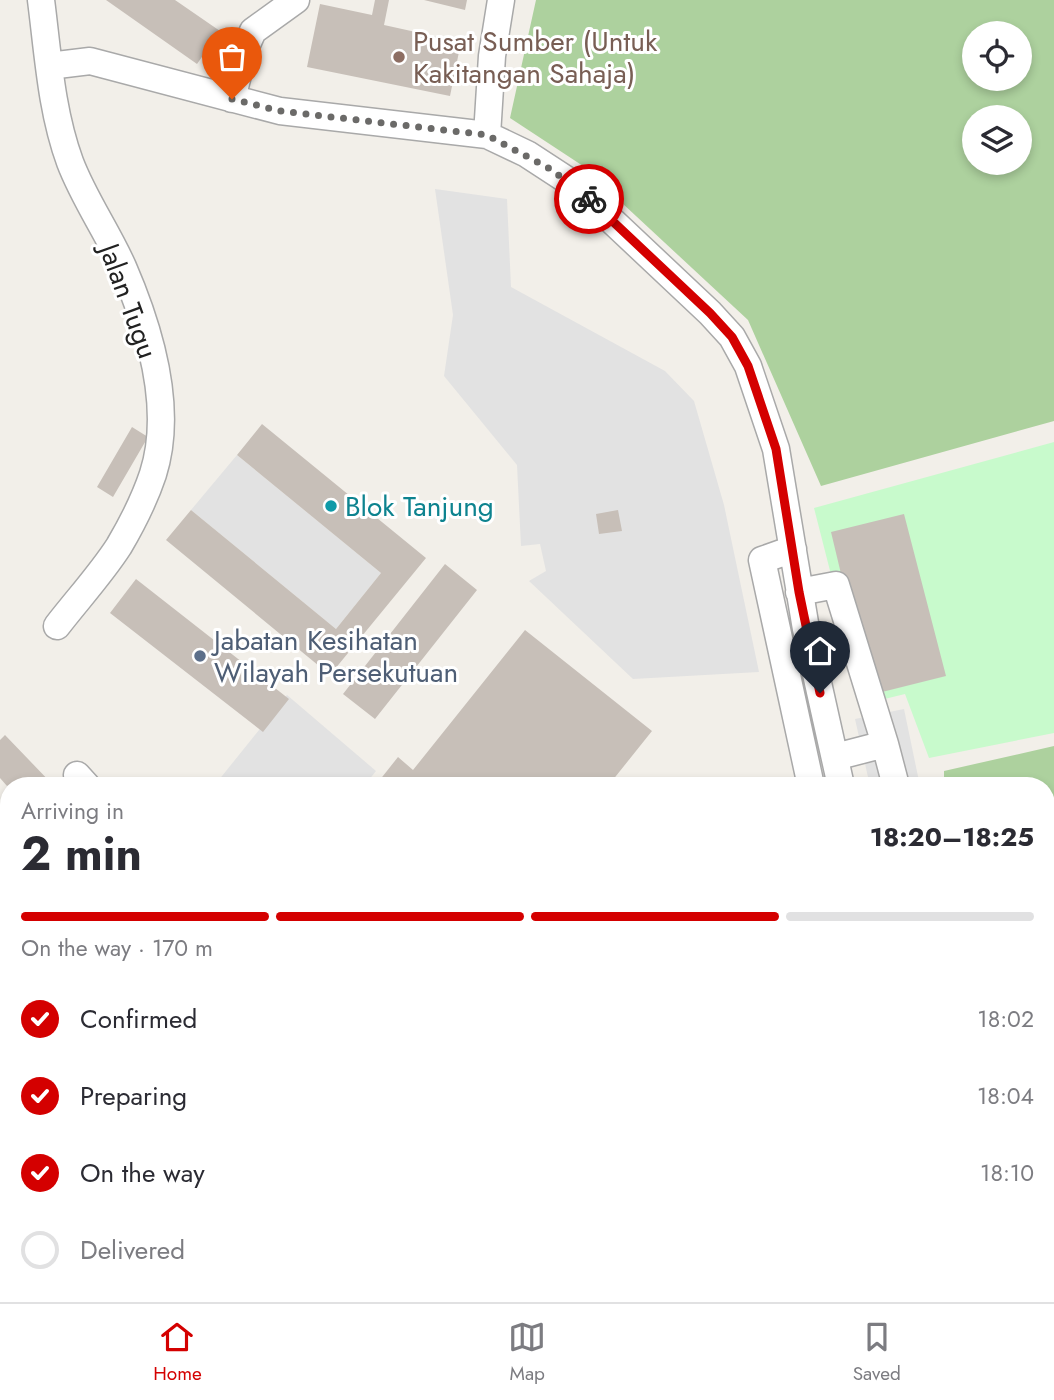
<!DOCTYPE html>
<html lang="en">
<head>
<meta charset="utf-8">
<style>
  :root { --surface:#fff; --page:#f2f2f3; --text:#2b2b33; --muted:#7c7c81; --line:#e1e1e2; --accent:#d40000 }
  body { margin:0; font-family:Jost,sans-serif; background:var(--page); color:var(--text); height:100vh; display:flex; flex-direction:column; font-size:26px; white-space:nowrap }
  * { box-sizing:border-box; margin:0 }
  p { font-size:23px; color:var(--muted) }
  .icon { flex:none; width:38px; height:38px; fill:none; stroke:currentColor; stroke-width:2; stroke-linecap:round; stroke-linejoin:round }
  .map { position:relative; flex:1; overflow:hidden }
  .drawer { position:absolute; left:0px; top:777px; width:1055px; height:525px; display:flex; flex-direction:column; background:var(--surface); border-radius:28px 28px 0 0; box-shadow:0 4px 10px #0003 }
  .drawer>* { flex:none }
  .controls { position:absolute; left:962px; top:21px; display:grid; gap:14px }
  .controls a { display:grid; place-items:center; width:70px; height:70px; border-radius:50%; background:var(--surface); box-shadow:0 4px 10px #0003; font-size:35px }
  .pin { position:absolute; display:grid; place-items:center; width:60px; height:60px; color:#fff; margin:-72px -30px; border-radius:50% 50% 50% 0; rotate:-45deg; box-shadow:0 0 7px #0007 }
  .pin .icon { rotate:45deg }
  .courier { position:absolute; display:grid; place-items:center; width:70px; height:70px; margin:-35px; border:5px solid #d40000; border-radius:50%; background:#fff; color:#222; box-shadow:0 2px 9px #0007 }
  .headline em { font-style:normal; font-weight:700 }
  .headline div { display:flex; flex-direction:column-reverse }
  .headline { display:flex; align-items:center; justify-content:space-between; height:119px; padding:0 21px }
  h1 { font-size:46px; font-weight:700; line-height:52px }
  .bar { display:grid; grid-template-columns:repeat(4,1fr); gap:10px 7px; align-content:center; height:84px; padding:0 21px }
  .bar i { height:9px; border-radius:5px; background:var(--line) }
  .bar .current { background:var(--accent) }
  .bar p { grid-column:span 4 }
  ol { padding:0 21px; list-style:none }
  li { display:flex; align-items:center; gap:21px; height:77px }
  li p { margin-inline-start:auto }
  li .icon { padding:7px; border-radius:50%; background:var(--accent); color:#fff; stroke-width:4 }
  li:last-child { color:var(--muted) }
  li i { width:38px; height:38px; border:4px solid var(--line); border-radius:50% }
  .tab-bar { display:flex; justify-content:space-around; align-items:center; height:98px; border-top:2px solid var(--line); background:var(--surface); font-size:19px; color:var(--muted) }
  .tab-bar a { display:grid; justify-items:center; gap:4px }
  .tab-bar .current { color:var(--accent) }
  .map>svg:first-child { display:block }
</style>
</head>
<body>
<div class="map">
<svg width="1054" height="1302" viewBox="0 0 1054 1302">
  <rect width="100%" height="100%" fill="#f2efe9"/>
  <!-- forest -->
  <path fill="#add19e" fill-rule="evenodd" d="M536 0H1054V421L821 486 748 320 580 164 510 118ZM975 33H1020V79H975ZM975 117H1020V163H975Z
    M1054 746V1028L1047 1034 1046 786H944V771Z"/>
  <!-- park -->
  <path fill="#c8facc" d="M1054 442V733L929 758 905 694 864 704 814 508Z
    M1047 1141H1054V1302H791L792 1293H1046Z"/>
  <!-- parking -->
  <path fill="#e2e2e2" d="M435 189 507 199 511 287 665 371 694 401 724 505 759 672 633 679 529 581 546 571 540 544 521 546 517 465 444 376 453 315Z
    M237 455 381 573 336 629 191 510Z
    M287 695 376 771 364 786H214Z
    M904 709 920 786H870L855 719Z
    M0 1062 9 1072V1293H151L153 1302H0Z"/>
  <!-- building -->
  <path fill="#c7bfb8" d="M106 0H175L220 31 197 64Z
    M375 0H389L384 25 461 42 450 96 307 67 320 4 372 15Z
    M424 0H467L465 10Z
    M262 424 426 558 330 675 166 540 191 510 336 629 381 573 237 455Z
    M132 427 148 437 113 497 97 487Z
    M618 510 622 531 599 534 596 514Z
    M904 514 946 676 870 695 831 532Z
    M445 564 477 590 375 719 343 694Z
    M136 579 289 699 263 732 110 613Z
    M525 630 652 731 608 786H375L398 757 413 770Z
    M5 735 54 786H7L0 778V740Z
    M514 1293H697L700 1297 694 1302H520Z"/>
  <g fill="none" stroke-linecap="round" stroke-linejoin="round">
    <defs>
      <path id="minor" d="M41 0C48 54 51 110 70 162 84 199 107 231 123 267 149 327 174 408 153 474 145 498 132 524 119 546 101 574 77 600 57 626
        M49 66 90 61 280 111 487 135 527 154 573 184 710 313 732 337 748 366 776 449 806 629 841 786
        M232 99 244 51 253 31 296 0
        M487 135 492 56 501 0
        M793 549 762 560 811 786
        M799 592 836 585 885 744 835 757
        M885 744 896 786
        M77 775 87 786
        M0 976 9 981
        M1046 1052 1054 1046
        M0 1083 9 1091
        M1046 1107 1054 1110
        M241 1293 248 1302
        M311 1293 318 1302
        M165 1302 170 1297 175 1302
        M405 1302V1293
        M781 1302 783 1293"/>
    </defs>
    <!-- minor casing -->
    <use href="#minor" stroke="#a9a9a9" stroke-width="29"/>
    <!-- path -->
    <path stroke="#fa8072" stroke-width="4.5" stroke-dasharray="3.5 3.5" stroke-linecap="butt" d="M1046 1169 1054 1168
      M1046 1227 1054 1223
      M894 1293 903 1302
      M956 1293 962 1302
      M976 1302 987 1298 993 1302"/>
    <!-- minor -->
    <use href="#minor" stroke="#fff" stroke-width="26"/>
  </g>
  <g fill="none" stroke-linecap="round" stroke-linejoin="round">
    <!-- done -->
    <path stroke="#6b6a68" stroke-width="7" stroke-dasharray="0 12.6" d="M232 99 280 111 487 135 552 170 589 199"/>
    <!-- route -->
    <path stroke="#d40000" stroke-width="9" d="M589 199 710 313 732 337 748 366 776 449 799 592 820 693"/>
  </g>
  <!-- markers -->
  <circle fill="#8d6e63" stroke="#fff" stroke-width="2.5" cx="399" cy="57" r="7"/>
  <circle fill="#0f9aa8" stroke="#fff" stroke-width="2.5" cx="331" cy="506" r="7"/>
  <circle fill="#5c6f8a" stroke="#fff" stroke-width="2.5" cx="200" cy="656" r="7"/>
  <g text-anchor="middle" stroke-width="6" stroke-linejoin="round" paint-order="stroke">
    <!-- education labels -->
    <g font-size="28" fill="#785e54" stroke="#fff" text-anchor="start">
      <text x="413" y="51">Pusat Sumber (Untuk<tspan x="413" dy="32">Kakitangan Sahaja)</tspan></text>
    </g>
    <!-- street labels -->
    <g font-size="28" fill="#222" stroke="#fff">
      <text transform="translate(129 301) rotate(70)" y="10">Jalan Tugu</text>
    </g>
    <!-- culture labels -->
    <g font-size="28" fill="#0d838f" stroke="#fff" text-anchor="start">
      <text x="345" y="516">Blok Tanjung</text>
    </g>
    <!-- service labels -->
    <g font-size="28" fill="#4e5e75" stroke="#fff" text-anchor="start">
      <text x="214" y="650">Jabatan Kesihatan<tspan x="214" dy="32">Wilayah Persekutuan</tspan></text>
    </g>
  </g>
</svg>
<div class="controls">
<a><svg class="icon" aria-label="locate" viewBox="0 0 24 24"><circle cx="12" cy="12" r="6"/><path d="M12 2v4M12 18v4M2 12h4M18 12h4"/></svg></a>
<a><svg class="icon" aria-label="layers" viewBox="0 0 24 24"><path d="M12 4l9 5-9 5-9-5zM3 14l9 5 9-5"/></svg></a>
</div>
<div class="pin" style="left:232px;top:99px;background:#ea580c"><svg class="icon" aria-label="bag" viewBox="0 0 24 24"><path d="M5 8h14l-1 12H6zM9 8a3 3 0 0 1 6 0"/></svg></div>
<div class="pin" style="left:820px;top:693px;background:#1f2937"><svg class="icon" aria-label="home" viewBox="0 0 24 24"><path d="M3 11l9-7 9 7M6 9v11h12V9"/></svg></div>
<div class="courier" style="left:589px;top:199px"><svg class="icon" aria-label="bike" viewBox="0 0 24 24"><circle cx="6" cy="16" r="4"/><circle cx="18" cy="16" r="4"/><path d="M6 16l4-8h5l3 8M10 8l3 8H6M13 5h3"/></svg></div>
<section class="drawer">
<div class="headline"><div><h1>2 min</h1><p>Arriving in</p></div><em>18:20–18:25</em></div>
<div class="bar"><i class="current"></i><i class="current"></i><i class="current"></i><i></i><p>On the way · 170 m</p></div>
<ol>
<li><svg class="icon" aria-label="check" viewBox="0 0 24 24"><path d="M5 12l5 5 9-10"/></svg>Confirmed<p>18:02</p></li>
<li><svg class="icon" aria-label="check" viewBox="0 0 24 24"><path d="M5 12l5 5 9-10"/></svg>Preparing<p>18:04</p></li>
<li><svg class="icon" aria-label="check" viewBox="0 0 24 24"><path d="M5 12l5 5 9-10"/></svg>On the way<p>18:10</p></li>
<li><i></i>Delivered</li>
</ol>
</section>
</div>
<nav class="tab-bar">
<a class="current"><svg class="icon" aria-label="home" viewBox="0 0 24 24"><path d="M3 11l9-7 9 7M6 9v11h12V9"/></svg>Home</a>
<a><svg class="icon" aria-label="map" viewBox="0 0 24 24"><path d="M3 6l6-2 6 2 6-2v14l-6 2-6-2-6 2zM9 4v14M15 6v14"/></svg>Map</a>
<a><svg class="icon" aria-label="saved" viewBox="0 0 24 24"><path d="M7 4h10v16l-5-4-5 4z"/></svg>Saved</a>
</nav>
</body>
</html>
